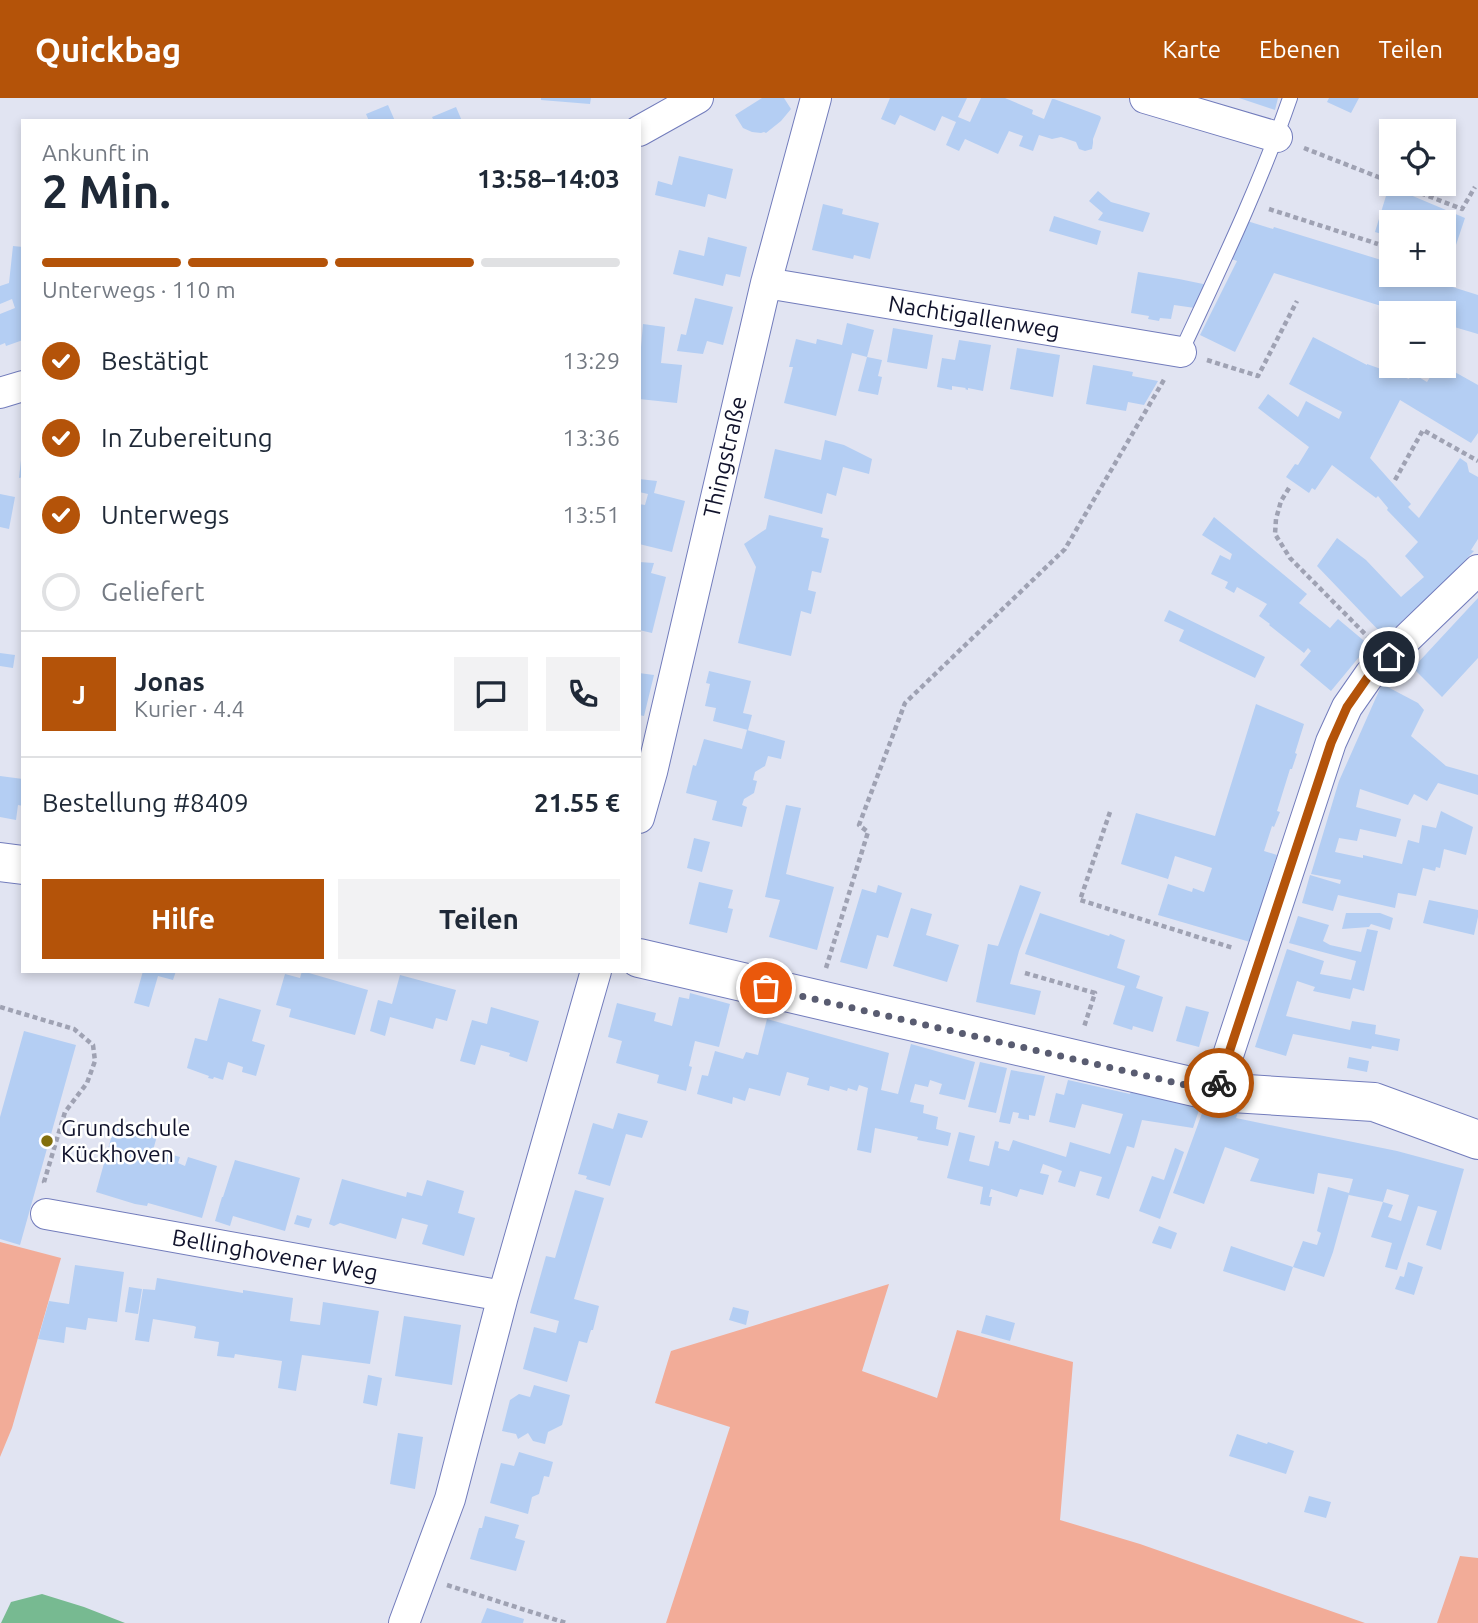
<!DOCTYPE html>
<html lang="de">
<head>
<meta charset="utf-8">
<style>
  :root { --surface:#fff; --page:#f2f2f3; --text:#1f2937; --muted:#747a83; --line:#e0e1e3; --accent:#b45309 }
  body { margin:0; font-family:Ubuntu,sans-serif; background:var(--page); color:var(--text); height:100vh; display:flex; flex-direction:column; font-size:26px; white-space:nowrap }
  * { box-sizing:border-box; margin:0 }
  p { font-size:23px; color:var(--muted) }
  .icon { flex:none; width:38px; height:38px; fill:none; stroke:currentColor; stroke-width:2; stroke-linecap:round; stroke-linejoin:round }
  .map { position:relative; flex:1; overflow:hidden }
  .details { position:absolute; left:21px; top:21px; width:620px; height:854px; display:flex; flex-direction:column; background:var(--surface); border-radius:0px; box-shadow:0 4px 10px #0003 }
  .details>* { flex:none }
  .buttons { position:absolute; left:1379px; top:21px; display:grid; gap:14px }
  .buttons a { display:grid; place-items:center; width:77px; height:77px; border-radius:0px; background:var(--surface); box-shadow:0 4px 10px #0003; font-size:35px }
  .pin { position:absolute; display:grid; place-items:center; width:60px; height:60px; color:#fff; margin:-30px; border:4px solid #fff; border-radius:50%; box-shadow:0 2px 7px #0007 }
  .courier { position:absolute; display:grid; place-items:center; width:70px; height:70px; margin:-35px; border:5px solid #b45309; border-radius:50%; background:#fff; color:#222; box-shadow:0 2px 9px #0007 }
  .head em { font-style:normal; font-weight:600 }
  .head div { display:flex; flex-direction:column-reverse }
  .head { display:flex; align-items:center; justify-content:space-between; height:119px; padding:0 21px }
  h1 { font-size:46px; font-weight:600; line-height:52px }
  .bar { display:grid; grid-template-columns:repeat(4,1fr); gap:10px 7px; align-content:center; height:84px; padding:0 21px }
  .bar i { height:9px; border-radius:5px; background:var(--line) }
  .bar .on { background:var(--accent) }
  .bar p { grid-column:span 4 }
  .line { display:flex; align-items:center; gap:18px; padding:0 21px; border-top:2px solid var(--line) }
  .line div { flex:1 }
  .round { display:grid; place-items:center; flex:none; width:74px; height:74px; border-radius:0px; background:var(--page) }
  ol { padding:0 21px; list-style:none }
  li { display:flex; align-items:center; gap:21px; height:77px }
  li p { margin-inline-start:auto }
  li .icon { padding:7px; border-radius:50%; background:var(--accent); color:#fff; stroke-width:4 }
  li:last-child { color:var(--muted) }
  li i { width:38px; height:38px; border:4px solid var(--line); border-radius:50% }
  .button { display:flex; gap:14px; margin-top:auto; padding:14px 21px }
  .button a { flex:1; height:80px; border-radius:0px; background:var(--accent); color:#fff; font-size:28px; font-weight:600; line-height:80px; text-align:center }
  .button a+a { background:var(--page); color:var(--text) }
  header { display:flex; align-items:center; gap:42px; box-sizing:border-box; height:98px; padding:0 35px; background:var(--accent); color:#fff }
  header strong { font-size:33px }
  nav { display:flex; gap:38px; margin-inline-start:auto; font-size:24px }
  .map>svg:first-child { display:block }
</style>
</head>
<body>
<header>
<strong>Quickbag</strong>
<nav><a>Karte</a><a>Ebenen</a><a>Teilen</a></nav>
</header>
<div class="map">
<svg width="1478" height="1525" viewBox="0 0 1478 1525">
  <rect width="100%" height="100%" fill="#e1e4f2"/>
  <!-- green -->
  <path fill="#f2ac98" d="M0 1144 61 1160 12 1330 0 1359Z
    M889 1186 862 1273 937 1300 957 1232 1073 1264 1060 1422 1140 1446 1365 1525H666L730 1329 655 1305 671 1253Z
    M1460 1458 1478 1460V1525H1437Z"/>
  <!-- water -->
  <path fill="#77ba91" d="M42 1496 84 1509 125 1525H1L11 1504Z"/>
  <!-- building -->
  <path fill="#b4cef3" d="M541 0H591L590 6 541 2Z
    M762 0H784L791 11 781 23 766 35 764 34 761 35 752 34 743 30 735 17Z
    M890 0H967L958 19 970 24 981 0H1005L1033 12 1032 16 1044 21 1052 1H1054L1100 18 1101 20 1093 41V45L1092 51 1085 53 1079 51 1076 44 1061 39 1052 41 1039 37 1033 53 1019 48 1023 38 1009 33 998 56 965 41 959 53 946 47 956 24 942 18 935 33 900 17 895 27 881 21Z
    M1239 0H1278L1275 12Z
    M1329 0H1359L1351 15 1327 4Z
    M388 7 395 23H369L366 16Z
    M456 9 462 23H434L432 19Z
    M679 58 733 71 726 101 708 96 705 109 655 97 658 83 672 87Z
    M1389 88 1465 120 1443 186 1478 197V236L1444 226V215H1404L1274 175 1235 254 1200 237 1237 163 1226 159 1244 122 1273 131 1274 129 1391 165V177H1444V124H1391V139L1375 134Z
    M1098 93 1111 104 1150 115 1143 134 1098 122 1103 115 1089 103Z
    M823 106 843 111 842 116 879 125 870 161 854 157 853 161 812 152Z
    M1054 118 1101 133 1097 147 1049 133Z
    M708 139 747 149 740 179 726 176 723 188 673 176 679 152 704 158Z
    M13 148 23 149V242L6 248 5 245 0 247V216L15 210 12 201 0 206V188L9 185Z
    M1138 174 1179 181 1208 187 1195 210 1174 207 1171 221 1160 220 1159 223 1148 221 1149 218 1131 215Z
    M695 200 733 209 723 247 707 243 703 256 677 253 681 236 686 237Z
    M847 225 874 232 867 259 882 262 878 278 882 279 878 297 858 293 867 259 852 255 836 318 784 305 793 269H789L796 241 816 246 817 241 842 247Z
    M643 226 665 229 661 265 682 267 677 305 639 301V249H641Z
    M893 230 933 237 927 271 887 264Z
    M1313 239 1367 267V266L1409 281 1412 275 1427 284 1437 268H1444L1478 287V335L1471 345 1400 302 1370 360 1411 406 1408 409 1419 420 1460 360 1467 365 1469 374 1478 379V441L1471 452 1474 453 1450 478 1385 539 1317 468 1337 440 1366 462 1401 499 1424 479 1405 458 1418 444 1387 412 1388 410 1378 398 1376 400 1332 367 1315 392 1312 390 1309 395 1286 379 1295 366 1298 367 1309 349 1258 310 1268 296 1298 319 1306 303 1339 321 1342 314 1289 286Z
    M959 242 991 247 983 293 968 290V292L965 291 966 290 952 288V292L937 289 942 260 955 262Z
    M1017 250 1060 257 1053 299 1010 291Z
    M1093 267 1133 274 1132 278 1158 283 1144 307 1128 304 1126 313 1086 306Z
    M825 342 844 347 872 361 869 376 843 369 836 398 827 395 822 416 764 400 775 351 821 362Z
    M21 362H23V379L19 380Z
    M639 381 657 383 654 395 685 403 672 454 639 446V406L645 407 648 396 639 394Z
    M0 396 15 399 9 431 0 429Z
    M769 417 823 430 821 439 829 441 821 475 812 473 808 492 816 494 811 516 801 513 791 558 738 545 756 469 744 446 766 431Z
    M1214 419 1307 496 1299 505 1330 530 1338 521 1369 547 1331 593 1300 567 1311 553 1308 550 1304 555 1269 527 1270 526 1259 518 1267 506 1237 489 1234 495 1225 490 1228 484 1211 476 1220 457 1230 462 1232 456 1202 437Z
    M639 464 654 465 651 475 666 479 652 535 639 532Z
    M1478 500V560L1442 599 1413 570Z
    M1169 512 1265 559 1255 580 1179 543 1184 532 1164 523Z
    M0 555 15 557 13 570 0 568Z
    M709 573 751 583 743 615 752 617 748 632 713 623 716 610 705 608 710 586 706 585Z
    M639 575 654 577 644 618 639 617Z
    M1382 586 1418 605 1424 612 1411 638 1446 668 1478 677V697L1438 685 1427 703 1414 696 1408 707 1360 691 1356 709 1401 721 1396 739 1360 731 1357 743 1339 740 1335 754 1363 760V757L1402 766 1408 742 1419 745 1422 727 1436 730 1441 713 1473 729 1466 757 1444 751 1440 770 1436 769 1435 773 1423 770 1416 798 1398 795 1395 810 1338 797 1333 813 1302 805 1310 777 1340 786 1341 782 1311 776 1339 683Z
    M1256 606 1304 626 1295 655 1297 656 1292 671H1290L1277 713 1280 714 1274 729 1272 728 1264 753 1277 757 1250 844 1158 817 1168 786 1192 794 1193 790 1204 794 1212 770 1175 758 1168 781 1121 766 1136 715 1215 738Z
    M747 632 785 643 781 661 768 658 765 668 755 674 753 682 757 683 754 695 744 701 742 707 747 709 742 729 712 722 717 703 686 695 693 667 696 668 704 641 742 651Z
    M0 678 23 681V708L18 707 16 722 0 719Z
    M786 707 801 710 786 776 834 789 817 852 769 839 780 802 765 799Z
    M694 740 710 744 702 774 687 770Z
    M699 784 733 792 728 810 733 811 727 835 689 826Z
    M878 787 902 795 888 840 877 837 867 871 840 864 862 791 876 795Z
    M1020 787 1041 794 1019 853 1010 886 1041 893 1035 917 976 904 988 846 998 848Z
    M1429 802 1478 812V819L1474 837 1423 825Z
    M911 810 932 816 926 837 959 847 947 884 893 868Z
    M1040 815 1109 838 1110 836 1125 842 1117 870 1140 878 1136 890 1163 899 1153 934 1133 928 1132 932 1113 926 1125 888 1025 856Z
    M1346 815H1380L1393 820 1390 832 1371 826 1369 829 1342 831Z
    M1298 818 1329 827 1323 843 1330 847 1361 854 1367 831 1378 833 1364 893 1353 890 1350 901 1313 893 1315 889 1297 883 1286 918 1350 932 1352 923 1376 927 1375 936 1400 941 1398 953 1372 948 1371 951 1293 936 1286 958 1255 949 1287 851 1324 863 1320 876 1351 882 1356 863 1289 845Z
    M143 873H176L173 882 158 878 149 909 134 905Z
    M302 873 368 892 355 937 289 919 291 911 276 907 285 876 300 880Z
    M400 877 456 892 447 923 436 920 433 931 390 919 385 938 370 933 378 902 392 906Z
    M690 895 730 906 719 949 695 943 689 968 692 969 686 993 657 985 659 977 616 965 622 943 608 939 617 905 656 915 654 923 672 928 679 899 689 901Z
    M219 900 261 912 252 943 265 947 256 978 242 974 243 969 228 964 223 982 214 979 213 981 208 980 209 978 187 970 195 940 207 943Z
    M1186 908 1209 914 1199 949 1176 943Z
    M491 909 539 923 527 964 509 958 510 955 481 947 475 967 460 963 472 922 487 926Z
    M767 921 889 955 881 992 898 996 911 946 975 964 965 1002 939 996 942 986 930 982 928 989 915 986 910 1004 924 1007 923 1015 938 1019 936 1031 951 1035 948 1048 917 1042 918 1039 875 1030 871 1055 857 1052 868 990 859 987 857 993 848 990 847 993 830 988 829 993 807 987 809 980 787 974 780 998 749 990 745 1003 733 999 732 1006 697 996 702 977 708 978 715 953 743 961 746 954 758 957Z
    M24 933 76 947 20 1147 0 1141V1019Z
    M1349 959 1369 963 1367 974 1347 970Z
    M980 964 1007 970 996 1015 968 1009Z
    M1011 972 1045 978 1035 1018 1029 1017V1022L1018 1020 1019 1015 1013 1014 1010 1026 999 1024Z
    M1068 982 1130 996 1131 993 1201 1006 1193 1030 1142 1022 1134 1050 1127 1048 1109 1101 1096 1097 1102 1079 1080 1073 1075 1089 1058 1084 1062 1073 1043 1066 1040 1075 1049 1077 1043 1097 1020 1091 1017 1099 991 1091 989 1099H992L990 1108 980 1106 983 1089 947 1080 959 1034 975 1038 969 1063 989 1068 995 1043 999 1044 998 1050 1009 1053 1013 1042 1066 1059 1070 1044 1110 1056 1123 1016 1082 1006 1075 1030 1049 1024 1056 995 1064 997Z
    M1205 1007 1238 1014 1236 1020 1397 1053 1464 1071 1441 1152 1426 1147 1437 1113 1418 1108 1397 1172 1385 1169 1392 1145 1371 1139 1383 1104 1393 1107 1388 1119 1401 1123 1409 1097 1387 1091 1383 1104 1349 1097V1096L1333 1154 1324 1179 1293 1169 1303 1143 1317 1147 1321 1135 1317 1133 1328 1089 1349 1095 1353 1081 1318 1075 1314 1096 1250 1083 1259 1061 1225 1049 1204 1106 1173 1095Z
    M618 1015 648 1023 642 1040 626 1036 610 1088 586 1081 587 1078 578 1076 593 1025 613 1031Z
    M115 1026 131 1031 138 1027 141 1034 157 1038 150 1063 159 1066 162 1054 180 1059 178 1065 185 1068 188 1059 217 1068 202 1120 148 1105 147 1108 135 1106 96 1094Z
    M1175 1050 1184 1054 1160 1121 1139 1113 1152 1078 1164 1082Z
    M235 1062 300 1080 285 1133 233 1118 230 1128 215 1123 222 1099H223Z
    M342 1081 406 1099 407 1094 422 1098 427 1082 464 1093 458 1115 475 1120 464 1158 422 1146 428 1127 402 1120 396 1141 340 1125 334 1128 329 1126Z
    M575 1092 604 1100 574 1201 599 1208 593 1232H591L587 1245 579 1243 567 1284 523 1271 534 1229 556 1235 559 1223 530 1215 546 1158 555 1160Z
    M297 1117 312 1121 309 1130 294 1126Z
    M1159 1128 1177 1135 1171 1151 1152 1145Z
    M1231 1148 1293 1169 1285 1193 1223 1173Z
    M1408 1164 1423 1169 1414 1197 1395 1191 1400 1178 1404 1179Z
    M75 1167 124 1174 117 1224 88 1220 86 1232 66 1229 64 1245 38 1241 49 1203 69 1206Z
    M157 1180 243 1195V1192L293 1200 290 1223 320 1227 323 1204 379 1213 370 1266 302 1257 296 1293 278 1290 282 1263 235 1256 234 1260 217 1258 219 1244 194 1240 196 1229 194 1228 153 1221 149 1244 135 1242 143 1191 155 1192Z
    M129 1189 142 1191 138 1216 125 1214Z
    M733 1209 749 1213 746 1227 729 1222Z
    M986 1217 1015 1225 1010 1243 981 1235Z
    M404 1218 461 1227 452 1287 395 1278Z
    M368 1277 382 1280 377 1308 363 1305Z
    M534 1287 570 1297 562 1327 548 1334 545 1346 533 1343 528 1335 518 1341 516 1336 502 1333 510 1302 519 1296 530 1299Z
    M398 1335 423 1339 415 1391 390 1386Z
    M1237 1336 1267 1346 1268 1344 1294 1353 1286 1376 1229 1358Z
    M519 1354 553 1364 549 1379 544 1378 539 1396 532 1399 528 1416 490 1405 501 1365 514 1368Z
    M1309 1398 1331 1404 1326 1420 1304 1414Z
    M485 1418 519 1427 515 1440 525 1443 516 1473 470 1461 479 1430H482Z
    M487 1510 524 1521 523 1525H481Z"/>
  <g fill="none" stroke-linecap="round" stroke-linejoin="round">
    <defs>
      <path id="lane" d="M1181 254C1220 170 1260 87 1290 0"/>
      <path id="street" d="M1145 0 1277 39
        M639 33 698 0
        M766 185 1181 254
        M0 295 23 288
        M639 720 652 674 766 185 816 0
        M1216 994 1331 644 1347 609 1370 576 1478 472
        M46 1116 503 1198
        M404 1525 450 1401 503 1198 596 873"/>
      <path id="secondary" d="M0 764 23 767
        M639 860 1216 994 1374 1004 1478 1042"/>
    </defs>
    <!-- lane casing -->
    <use href="#lane" stroke="#727cbc" stroke-width="16"/>
    <!-- street casing -->
    <use href="#street" stroke="#727cbc" stroke-width="32"/>
    <!-- secondary casing -->
    <use href="#secondary" stroke="#727cbc" stroke-width="40"/>
    <!-- path -->
    <path stroke="#9fa2b3" stroke-width="4.5" stroke-dasharray="5 3.5" stroke-linecap="butt" d="M1304 50 1391 84
      M1397 86 1462 111 1475 89
      M1269 111 1378 146
      M1207 262 1258 278 1297 203
      M1395 382 1423 332 1478 363
      M1289 390 1281 403 1276 421 1275 436 1290 460 1368 539
      M1110 714 1080 802 1233 850
      M826 870 868 734 859 727 905 605 1065 451 1165 280
      M1025 875 1095 895 1084 929
      M0 909 74 931 93 947 95 963 87 985 65 1014 44 1084 46 1087
      M447 1487 566 1525"/>
    <!-- lane -->
    <use href="#lane" stroke="#fff" stroke-width="14"/>
    <!-- street -->
    <use href="#street" stroke="#fff" stroke-width="30"/>
    <!-- secondary -->
    <use href="#secondary" stroke="#fff" stroke-width="38"/>
  </g>
  <g fill="none" stroke-linecap="round" stroke-linejoin="round">
    <!-- done -->
    <path stroke="#595c71" stroke-width="7" stroke-dasharray="0 12.6" d="M766 890 1216 994 1219 985"/>
    <!-- route -->
    <path stroke="#b45309" stroke-width="9" d="M1219 985 1331 645 1347 609 1370 576 1389 559"/>
  </g>
  <!-- markers -->
  <circle fill="#826f0d" stroke="#fff" stroke-width="2.5" cx="47" cy="1043" r="7"/>
  <g text-anchor="middle" stroke-width="5" stroke-linejoin="round" paint-order="stroke">
    <!-- street labels -->
    <g font-size="23" fill="#10122b" stroke="#fff">
      <text transform="translate(974 219) rotate(9)" y="8">Nachtigallenweg</text>
      <text transform="translate(725 359) rotate(-77)" y="8">Thingstraße</text>
      <text transform="translate(275 1157) rotate(10)" y="8">Bellinghovener Weg</text>
    </g>
    <!-- poi labels -->
    <g font-size="23" fill="#10122b" stroke="#fff" text-anchor="start">
      <text x="61" y="1038">Grundschule<tspan x="61" dy="26">Kückhoven</tspan></text>
    </g>
  </g>
</svg>
<div class="buttons">
<a><svg class="icon" aria-label="locate" viewBox="0 0 24 24"><circle cx="12" cy="12" r="6"/><path d="M12 2v4M12 18v4M2 12h4M18 12h4"/></svg></a>
<a>+</a>
<a>−</a>
</div>
<div class="pin" style="left:766px;top:890px;background:#ea580c"><svg class="icon" aria-label="bag" viewBox="0 0 24 24"><path d="M5 8h14l-1 12H6zM9 8a3 3 0 0 1 6 0"/></svg></div>
<div class="pin" style="left:1389px;top:559px;background:#1f2937"><svg class="icon" aria-label="home" viewBox="0 0 24 24"><path d="M3 11l9-7 9 7M6 9v11h12V9"/></svg></div>
<div class="courier" style="left:1219px;top:985px"><svg class="icon" aria-label="bike" viewBox="0 0 24 24"><circle cx="6" cy="16" r="4"/><circle cx="18" cy="16" r="4"/><path d="M6 16l4-8h5l3 8M10 8l3 8H6M13 5h3"/></svg></div>
<section class="details">
<div class="head"><div><h1>2 Min.</h1><p>Ankunft in</p></div><em>13:58–14:03</em></div>
<div class="bar"><i class="on"></i><i class="on"></i><i class="on"></i><i></i><p>Unterwegs · 110 m</p></div>
<ol>
<li><svg class="icon" aria-label="check" viewBox="0 0 24 24"><path d="M5 12l5 5 9-10"/></svg>Bestätigt<p>13:29</p></li>
<li><svg class="icon" aria-label="check" viewBox="0 0 24 24"><path d="M5 12l5 5 9-10"/></svg>In Zubereitung<p>13:36</p></li>
<li><svg class="icon" aria-label="check" viewBox="0 0 24 24"><path d="M5 12l5 5 9-10"/></svg>Unterwegs<p>13:51</p></li>
<li><i></i>Geliefert</li>
</ol>
<div class="line" style="height:126px"><b class="round" style="background:var(--accent);color:#fff">J</b><div><b>Jonas</b><p>Kurier · 4.4</p></div><a class="round"><svg class="icon" aria-label="chat" viewBox="0 0 24 24"><path d="M4 5h16v11H9l-5 4z"/></svg></a><a class="round"><svg class="icon" aria-label="phone" viewBox="0 0 24 24"><path d="M5 4h4l2 5-3 2q2 4 5 5l2-3 5 2v4C11 20 4 13 5 4z"/></svg></a></div>
<div class="line" style="height:91px"><div>Bestellung #8409</div><b>21.55 €</b></div>
<div class="button"><a>Hilfe</a><a>Teilen</a></div>
</section>
</div>
</body>
</html>
